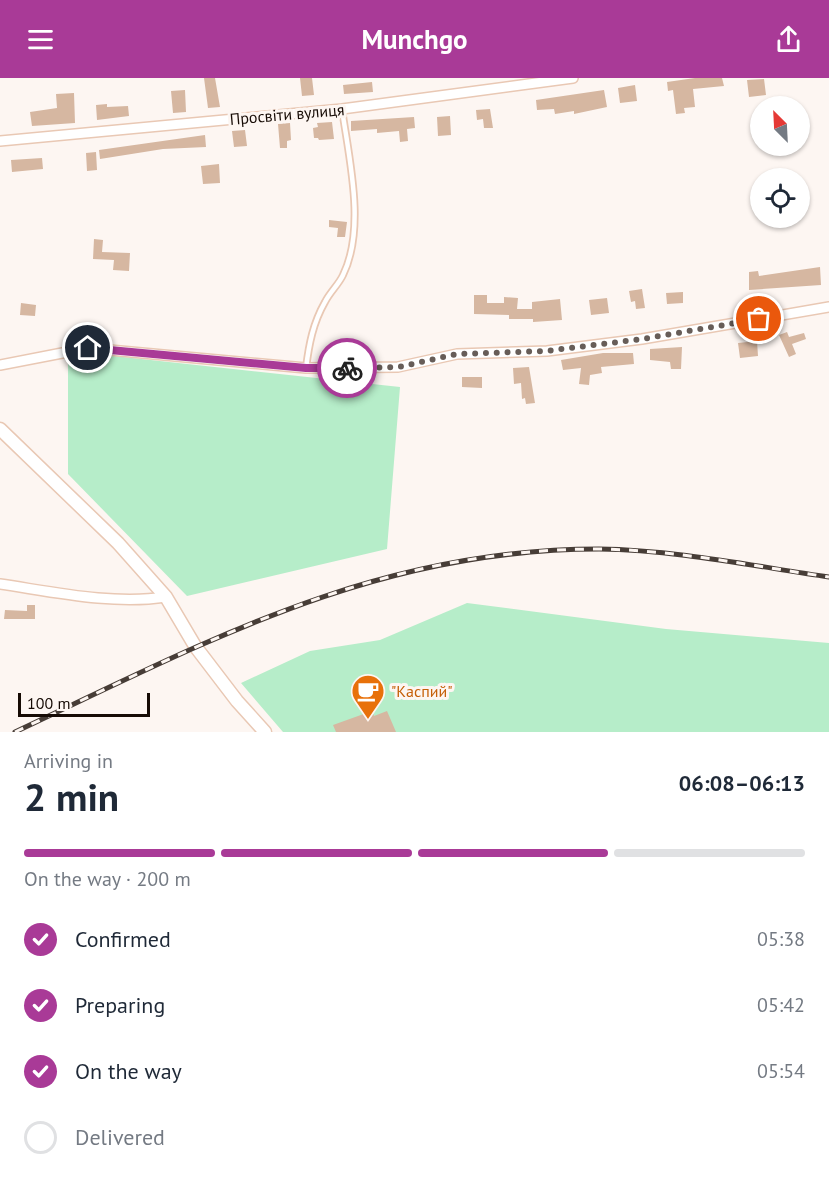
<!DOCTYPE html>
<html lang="en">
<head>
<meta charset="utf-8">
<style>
  :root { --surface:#fff; --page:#f2f2f3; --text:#1f2937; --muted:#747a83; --line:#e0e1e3; --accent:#a93a97 }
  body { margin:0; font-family:"PT Sans",sans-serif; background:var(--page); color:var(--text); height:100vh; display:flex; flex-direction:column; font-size:22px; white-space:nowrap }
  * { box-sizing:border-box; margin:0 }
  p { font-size:20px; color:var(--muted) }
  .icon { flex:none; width:33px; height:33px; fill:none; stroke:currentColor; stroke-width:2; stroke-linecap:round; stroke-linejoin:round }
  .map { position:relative; height:654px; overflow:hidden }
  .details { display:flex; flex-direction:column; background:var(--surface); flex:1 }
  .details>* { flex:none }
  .needle { width:39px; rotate:336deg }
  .controls { position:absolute; left:750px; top:18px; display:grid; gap:12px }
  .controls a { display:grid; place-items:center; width:60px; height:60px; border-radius:50%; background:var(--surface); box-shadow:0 2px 4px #0004; font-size:30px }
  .scale { position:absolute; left:18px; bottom:15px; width:132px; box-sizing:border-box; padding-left:6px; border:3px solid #160b05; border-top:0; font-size:16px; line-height:21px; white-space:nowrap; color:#160b05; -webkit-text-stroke:4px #fdf6f2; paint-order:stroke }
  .pin { position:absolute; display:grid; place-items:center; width:51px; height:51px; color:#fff; margin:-26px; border:3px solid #fff; border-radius:50%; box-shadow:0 2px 6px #0007 }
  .courier { position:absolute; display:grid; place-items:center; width:60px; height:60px; margin:-30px; border:4px solid #a93a97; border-radius:50%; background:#fff; color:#222; box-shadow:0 2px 8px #0007 }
  .head em { font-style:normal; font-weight:700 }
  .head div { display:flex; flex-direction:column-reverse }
  .head { display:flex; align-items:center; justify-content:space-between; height:102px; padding:0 24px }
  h1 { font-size:39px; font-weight:700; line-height:45px }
  .bar { display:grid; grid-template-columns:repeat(4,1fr); gap:9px 6px; align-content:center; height:72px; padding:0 24px }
  .bar i { height:8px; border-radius:4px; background:var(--line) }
  .bar .selected { background:var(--accent) }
  .bar p { grid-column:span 4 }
  ol { padding:0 24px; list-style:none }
  li { display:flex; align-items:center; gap:18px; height:66px }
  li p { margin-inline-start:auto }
  li .icon { padding:6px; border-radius:50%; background:var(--accent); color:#fff; stroke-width:4 }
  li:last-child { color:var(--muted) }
  li i { width:33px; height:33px; border:3px solid var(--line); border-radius:50% }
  header { display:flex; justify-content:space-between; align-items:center; height:78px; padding:0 24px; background:var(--accent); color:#fff; font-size:27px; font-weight:700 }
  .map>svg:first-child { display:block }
</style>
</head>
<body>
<header><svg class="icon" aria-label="menu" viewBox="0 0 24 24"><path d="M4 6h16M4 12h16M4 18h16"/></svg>Munchgo<svg class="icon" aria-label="share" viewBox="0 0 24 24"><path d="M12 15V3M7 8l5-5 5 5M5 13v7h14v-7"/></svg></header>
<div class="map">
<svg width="829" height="654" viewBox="0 0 829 654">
  <rect width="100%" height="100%" fill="#fdf6f2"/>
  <!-- green -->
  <path fill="#b6edc9" d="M68 273 400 309 387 471 187 518 68 396Z
    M467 525 666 551 829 565V654H283L241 605 310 573 380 562Z"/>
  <!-- building -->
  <path fill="#d6b7a1" d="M204 0H215L220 29 208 30Z
    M300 0H312L314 17 302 18Z
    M695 0H722L724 8 693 11 695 29 684 30 685 35 676 36 673 12 668 13 667 4Z
    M764 1 766 17 749 19 747 2Z
    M372 4 373 14 344 16 343 7Z
    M635 7 637 23 620 25 618 10Z
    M185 12 186 34 173 35 171 13Z
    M604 12 607 29 574 36V33L555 36 554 31 537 32 536 22Z
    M74 15 75 45 32 48 30 34 57 30 56 16Z
    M107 26V29L128 28 129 38 97 42 96 27Z
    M490 31 493 50H484L483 41 477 42 476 32Z
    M450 38 451 57 438 58 437 39Z
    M414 39 415 50 407 51 408 63 400 64 399 53 377 55V51L351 53V43Z
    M332 44 334 61 319 62 318 60H314L313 50 318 49 317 45Z
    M290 45 291 62 287 63V70H280L278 46Z
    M245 52 247 68 234 69 232 53Z
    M205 57 206 69 163 71 100 81 99 72Z
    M96 74 97 92 87 93 86 75Z
    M42 80 43 91 12 94 11 82Z
    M219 86 220 105 203 106 201 88Z
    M329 142 347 144 345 159H337L338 150 329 149Z
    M94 161 103 162 102 174 130 175 129 193 113 192 114 182 93 181Z
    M820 189 821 207 749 212V194L758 193 759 198Z
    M642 211 645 230 636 231 635 223 631 224 629 213Z
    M683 214V225L667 226 666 215Z
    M474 217H487V225H504V219L518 220 517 231H532V224L560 221 562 242 533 244V241H509V237L474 236Z
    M607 220 609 235 591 237 589 222Z
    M21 225 36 227 35 238 20 237Z
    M787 254 789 259 804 255 806 261 792 266 796 276 789 279 779 257Z
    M757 263 758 278 740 280 738 265Z
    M682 269 681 291H671L670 284 650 282V271Z
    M603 275H633L634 286 601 289 602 295 590 297 589 307 579 306 581 290 563 292 561 282Z
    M529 289 535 325 526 326 525 320 522 321 521 305 514 306 513 290Z
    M462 299H482V310L462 309Z
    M27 527H35V541H4L5 532 27 533Z
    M372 633 374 638 387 633 396 654H336L333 647Z"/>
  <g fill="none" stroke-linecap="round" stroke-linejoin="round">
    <defs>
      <path id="lane" d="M306 290C309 266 313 245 325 224 330 214 339 206 343 197 366 150 349 81 342 31"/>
      <path id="street" d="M0 63 342 31 573 0
        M0 287 88 270 306 290 398 289 457 276 547 273 642 261 829 229
        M0 506C54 514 112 527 166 519"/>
      <path id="secondary" d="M0 351 118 465 166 519 195 568 237 623 265 654"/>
    </defs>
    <!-- lane casing -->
    <use href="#lane" stroke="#e9c8b4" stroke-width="8"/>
    <!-- street casing -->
    <use href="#street" stroke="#e9c8b4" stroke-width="12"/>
    <!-- secondary casing -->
    <use href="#secondary" stroke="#e9c8b4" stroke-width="15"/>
    <!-- lane -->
    <use href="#lane" stroke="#fff" stroke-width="4.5"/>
    <!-- street -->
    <use href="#street" stroke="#fff" stroke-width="9"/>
    <!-- secondary -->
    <use href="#secondary" stroke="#fff" stroke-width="12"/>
    <defs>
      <path id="rail" d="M15 654C210 562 377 471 599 471 676 472 753 488 829 499"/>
    </defs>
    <!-- rail casing -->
    <use href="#rail" stroke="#473d37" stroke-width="5"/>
    <!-- rail -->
    <use href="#rail" stroke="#fdf6f2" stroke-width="3" stroke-dasharray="9" stroke-linecap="butt"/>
  </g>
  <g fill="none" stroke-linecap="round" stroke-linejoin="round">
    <!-- done -->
    <path stroke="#675d58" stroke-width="6" stroke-dasharray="0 10.8" d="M347 290 399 289 457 276 546 273 642 261 759 241"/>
    <!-- route -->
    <path stroke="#a93a97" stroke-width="8" d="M88 270 306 290H347"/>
  </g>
  <!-- icons -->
  <defs>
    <symbol id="cafe-pin" viewBox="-11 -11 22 30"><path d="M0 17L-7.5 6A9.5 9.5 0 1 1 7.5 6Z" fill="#e8710a" stroke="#fdf6f2"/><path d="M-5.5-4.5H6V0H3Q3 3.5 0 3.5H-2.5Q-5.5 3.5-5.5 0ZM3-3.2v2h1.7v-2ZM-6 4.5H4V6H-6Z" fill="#fff"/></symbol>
  </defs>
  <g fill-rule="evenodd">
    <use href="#cafe-pin" x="349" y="594" width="38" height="52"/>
  </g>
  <g text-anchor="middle" stroke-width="6" stroke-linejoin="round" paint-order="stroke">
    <!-- street labels -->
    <g font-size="16" fill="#160b05" stroke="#fdf6f2">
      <text transform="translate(287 36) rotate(-5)" y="6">Просвіти вулиця</text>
    </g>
    <!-- food labels -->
    <g font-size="16" fill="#c56008" stroke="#fdf6f2" text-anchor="start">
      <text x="391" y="619">"Каспий"</text>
    </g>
  </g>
</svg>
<div class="controls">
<a><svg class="needle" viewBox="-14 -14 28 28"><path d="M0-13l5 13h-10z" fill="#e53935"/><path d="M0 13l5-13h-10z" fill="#747a83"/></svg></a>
<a><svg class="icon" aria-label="locate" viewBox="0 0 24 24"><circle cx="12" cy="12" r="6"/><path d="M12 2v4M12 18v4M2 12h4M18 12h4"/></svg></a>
</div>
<div class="scale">100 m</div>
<div class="pin" style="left:759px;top:241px;background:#ea580c"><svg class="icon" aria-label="bag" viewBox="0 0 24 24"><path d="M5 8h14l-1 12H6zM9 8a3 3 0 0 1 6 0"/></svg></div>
<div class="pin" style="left:88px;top:270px;background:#1f2937"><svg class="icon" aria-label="home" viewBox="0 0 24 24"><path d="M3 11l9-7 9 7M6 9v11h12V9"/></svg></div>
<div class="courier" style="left:347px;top:290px"><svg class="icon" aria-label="bike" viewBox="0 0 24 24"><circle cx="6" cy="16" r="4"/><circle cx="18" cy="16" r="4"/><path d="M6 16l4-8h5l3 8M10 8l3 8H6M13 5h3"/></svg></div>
</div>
<section class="details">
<div class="head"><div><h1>2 min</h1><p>Arriving in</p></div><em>06:08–06:13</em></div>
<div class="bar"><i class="selected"></i><i class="selected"></i><i class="selected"></i><i></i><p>On the way · 200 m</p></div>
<ol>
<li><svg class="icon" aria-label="check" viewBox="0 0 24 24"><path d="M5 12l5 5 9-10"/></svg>Confirmed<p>05:38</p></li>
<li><svg class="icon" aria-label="check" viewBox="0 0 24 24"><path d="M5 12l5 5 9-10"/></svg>Preparing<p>05:42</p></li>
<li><svg class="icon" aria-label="check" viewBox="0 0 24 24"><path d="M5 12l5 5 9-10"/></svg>On the way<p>05:54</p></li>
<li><i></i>Delivered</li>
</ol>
</section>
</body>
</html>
